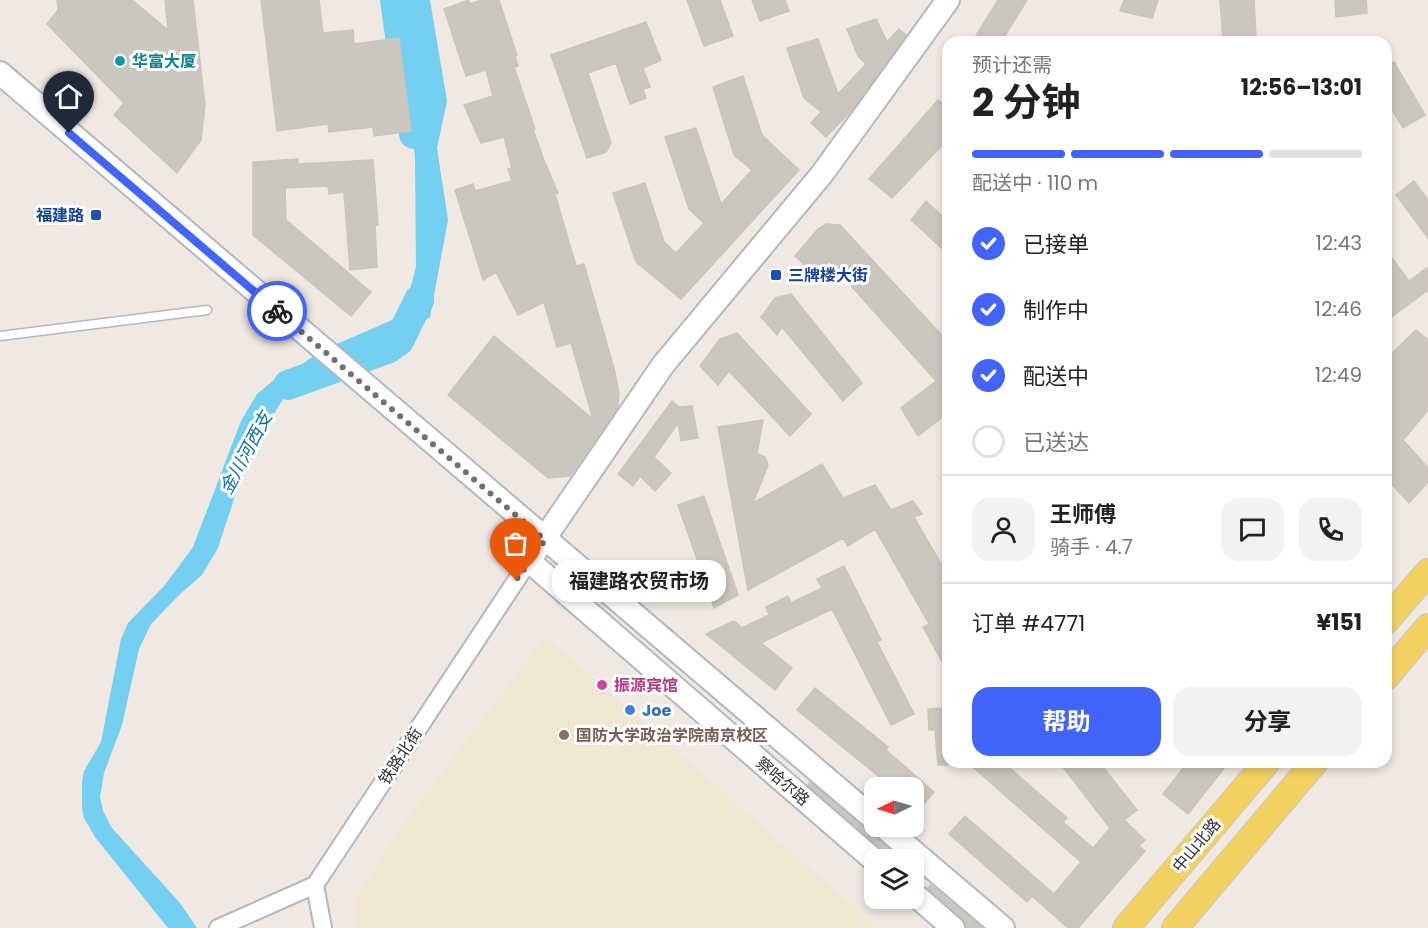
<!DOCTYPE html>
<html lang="zh">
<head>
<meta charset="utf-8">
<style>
  :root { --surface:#fff; --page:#f2f2f2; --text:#222; --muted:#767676; --line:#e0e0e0; --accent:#4264fb }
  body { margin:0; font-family:Poppins,"Noto Sans SC",sans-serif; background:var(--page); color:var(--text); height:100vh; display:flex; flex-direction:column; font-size:22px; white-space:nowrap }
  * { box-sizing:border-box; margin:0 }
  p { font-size:20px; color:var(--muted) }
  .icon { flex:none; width:33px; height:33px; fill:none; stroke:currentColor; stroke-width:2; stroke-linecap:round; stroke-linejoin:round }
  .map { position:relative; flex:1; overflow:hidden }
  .details { position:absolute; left:942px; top:36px; width:450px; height:732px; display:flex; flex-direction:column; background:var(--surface); border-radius:18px; box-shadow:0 3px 9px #0003 }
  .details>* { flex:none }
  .needle { width:39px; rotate:265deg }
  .tools { position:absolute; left:864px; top:777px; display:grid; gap:12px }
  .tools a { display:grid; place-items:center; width:60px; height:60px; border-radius:12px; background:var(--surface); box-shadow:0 3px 9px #0003; font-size:30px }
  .pin { position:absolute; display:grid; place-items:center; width:51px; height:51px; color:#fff; margin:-62px -26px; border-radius:50% 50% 50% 0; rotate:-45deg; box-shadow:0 0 6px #0007 }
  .pin .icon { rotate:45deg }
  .courier { position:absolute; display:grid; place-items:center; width:60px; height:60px; margin:-30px; border:4px solid #4264fb; border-radius:50%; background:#fff; color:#222; box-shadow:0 2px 8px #0007 }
  .bubble { position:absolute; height:42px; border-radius:18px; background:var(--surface); box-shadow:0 3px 9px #0003; font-size:20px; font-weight:700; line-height:42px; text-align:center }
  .overview em { font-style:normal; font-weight:700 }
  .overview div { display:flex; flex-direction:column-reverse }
  .overview { display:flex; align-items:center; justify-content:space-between; height:102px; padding:0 30px }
  h1 { font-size:39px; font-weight:700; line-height:45px }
  .bar { display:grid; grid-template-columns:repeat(4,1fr); gap:9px 6px; align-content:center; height:72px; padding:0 30px }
  .bar i { height:8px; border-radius:4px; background:var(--line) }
  .bar .current { background:var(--accent) }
  .bar p { grid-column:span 4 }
  .line { display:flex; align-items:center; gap:15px; padding:0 30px; border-top:2px solid var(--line) }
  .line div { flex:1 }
  .round { display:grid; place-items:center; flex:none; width:63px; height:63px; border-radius:18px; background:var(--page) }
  ol { padding:0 30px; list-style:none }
  li { display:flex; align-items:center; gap:18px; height:66px }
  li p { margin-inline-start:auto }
  li .icon { padding:6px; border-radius:50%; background:var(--accent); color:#fff; stroke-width:4 }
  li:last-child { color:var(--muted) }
  li i { width:33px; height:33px; border:3px solid var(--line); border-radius:50% }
  .primary-button { display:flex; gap:12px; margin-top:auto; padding:12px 30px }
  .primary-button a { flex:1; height:69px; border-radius:18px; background:var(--accent); color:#fff; font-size:24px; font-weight:700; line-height:69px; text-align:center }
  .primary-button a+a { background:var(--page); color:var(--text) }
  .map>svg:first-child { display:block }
</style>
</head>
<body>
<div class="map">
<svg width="1428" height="928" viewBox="0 0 1428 928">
  <rect width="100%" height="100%" fill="#efe9e1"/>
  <!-- education -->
  <path fill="#f0e6d1" d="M545 636 878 928H357L355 900 396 834Z"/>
  <!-- water -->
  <path fill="#75cff0" d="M395 0H430L447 101 437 148 448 220 430 317 382 349 336 364 308 383 289 390 267 425 238 487 218 548 202 575 180 594 151 624 139 649 122 725 104 773 100 797 103 811 112 828 180 903 197 928H168L95 837 84 818 82 808V781L84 771 101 742 121 639 128 623 165 585 193 547 241 421 257 394 279 376 298 367 321 351 392 320 407 301 416 267 415 158 406 67Z"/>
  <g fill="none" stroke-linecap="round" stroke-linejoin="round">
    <!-- river -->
    <path stroke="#75cff0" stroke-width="30" d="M395 0 414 134
      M288 385 387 349 399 341 419 300"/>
  </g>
  <!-- building -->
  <path fill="#cbc7bf" stroke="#cbc5ba" stroke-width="1.5" d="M57 0H132L168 30 165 0H193L205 105 201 140 177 173 114 115 124 103 47 24 58 10Z
    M261 0H319L323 33 353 30 354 44 399 38 411 131 374 136 373 127 329 132 328 124 277 131Z
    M469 0 470 4 482 0H499L517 55 515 56 518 66 514 67 535 129H533L543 158 558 193 555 194 576 266 584 264 615 372 619 394 618 407 570 476 548 478 448 395 494 336 593 419 571 343 557 347 544 302 518 315 496 272 483 280 455 190 473 184 475 191 512 181 508 169 512 168 504 137 481 143 464 105 493 96 486 70 466 76 444 9Z
    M687 0H720L733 36 704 46Z
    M752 0H785L789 11 760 21Z
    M998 0H1027L1001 42H972Z
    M1124 0H1158L1152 18 1120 11Z
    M1220 0H1254L1256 36 1223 38Z
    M1335 0H1366L1367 13 1336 17Z
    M876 19 887 42 899 29 906 35 851 111 826 137 811 123 821 112 804 98 787 48 818 39 838 94 866 64 858 56 847 29Z
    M646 22 661 60 643 68 650 87 643 89 646 98 630 104 616 63 588 73 611 143 606 152 587 158 551 55Z
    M1394 62 1425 115 1403 128 1386 100V67Z
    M743 76 762 135 799 170 681 299 636 262 613 193 645 183 664 242 676 253 704 223 689 209 665 137 696 128 721 204 752 170 734 155 713 87Z
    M938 100 948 108V139L892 198 869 179Z
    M298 159V164L373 160 378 225H375L377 267 350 270 344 192 329 194 328 186 285 188 286 220 371 292 351 316 253 235V162Z
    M1414 181 1428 200V238L1396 195Z
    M926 201 948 222V254L911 220Z
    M826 224 840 225 948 342V413L918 436 901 408 936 381 829 261 816 276 795 256 818 229Z
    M1386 250 1409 281 1428 267V290L1386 321Z
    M791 294 862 383 843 401 782 327 777 335 761 317 775 298Z
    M1416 330 1428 340V410L1403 440 1428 468V482L1409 503 1386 478V359Z
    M737 333 811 414 790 436 729 371 718 385 700 366 720 339Z
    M672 401 679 407 692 406 698 438 681 441 678 423 654 457 671 473 655 491 640 476 633 486 618 474Z
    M763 420 757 454 765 457 768 465 753 503 822 464 843 498 875 485 891 510 913 501 922 514 914 517 948 576V672L923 627 929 624 875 529 848 546 843 538 748 590 718 427Z
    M704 496 738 595 714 608 678 505Z
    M844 566 881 640 877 642 914 714 891 725 832 609 761 643 792 668 775 690 706 634 734 621 742 628 769 615 766 607 788 596 791 603 822 588 817 579Z
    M815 688 888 747 886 750 934 792 914 815V788H893L797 710Z
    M944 708 945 721H948V765H938L935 730H929L928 709Z
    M967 762H1003L1067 818 1063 822 1093 848 1110 828 1059 762H1099L1137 810 1124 820 1145 840 1139 846 1145 851 1078 928H1068L1032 896 1027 902 949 834 965 816 1054 894 1081 862Z
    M1188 762H1229L1188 814 1163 794Z
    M810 782 871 832 902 860H887L883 850 808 785Z
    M931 885 982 928H966L962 918 928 888Z"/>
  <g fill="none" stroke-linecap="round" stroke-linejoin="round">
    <defs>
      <path id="lane" d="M0 336 207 310"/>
      <path id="street" d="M315 885 323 928
        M218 928 315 885 529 561"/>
      <path id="secondary" d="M0 73 874 819
        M883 826 1003 928
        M874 860 529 561 663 365 822 174 948 0
        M914 894 953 928"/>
      <path id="primary" d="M1386 621 1428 572
        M1386 677 1428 627
        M1126 928 1267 762
        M1175 928 1315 762"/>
    </defs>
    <!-- lane casing -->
    <use href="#lane" stroke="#b4b7c1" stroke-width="11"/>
    <!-- street casing -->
    <use href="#street" stroke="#b4b7c1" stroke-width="20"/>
    <!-- secondary casing -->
    <use href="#secondary" stroke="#b4b7c1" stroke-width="26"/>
    <!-- primary casing -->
    <use href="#primary" stroke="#c9c9c9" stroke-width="28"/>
    <!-- lane -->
    <use href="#lane" stroke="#fff" stroke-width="8"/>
    <!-- street -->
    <use href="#street" stroke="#fff" stroke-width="16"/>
    <!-- secondary -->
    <use href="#secondary" stroke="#fff" stroke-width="22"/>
    <!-- primary -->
    <use href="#primary" stroke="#f2d163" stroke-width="26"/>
  </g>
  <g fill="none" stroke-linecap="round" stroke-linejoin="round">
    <!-- done -->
    <path stroke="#726f6d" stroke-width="6" stroke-dasharray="0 10.8" d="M277 311 545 540 516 580"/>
    <!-- route -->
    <path stroke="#4264fb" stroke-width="8" d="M69 133 277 311"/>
  </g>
  <!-- markers -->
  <circle fill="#0f9aa8" stroke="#fff" stroke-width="2" cx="120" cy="61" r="6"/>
  <g fill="#1a4fb4" stroke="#fff" stroke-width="2">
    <rect x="90" y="209" width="12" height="12" rx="3"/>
    <rect x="770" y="269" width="12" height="12" rx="3"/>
  </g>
  <circle fill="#d1479c" stroke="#fff" stroke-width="2" cx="602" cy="685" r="6"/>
  <circle fill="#3f7fe0" stroke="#fff" stroke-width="2" cx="630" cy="710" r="6"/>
  <circle fill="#8d6e63" stroke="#fff" stroke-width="2" cx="564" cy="735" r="6"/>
  <g text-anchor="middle" stroke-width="6" stroke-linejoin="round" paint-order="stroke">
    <!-- culture labels -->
    <g font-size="16" font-weight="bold" fill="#0d838f" stroke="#fff" text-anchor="start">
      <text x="132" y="67">华富大厦</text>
    </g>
    <!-- transit labels -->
    <g font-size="16" font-weight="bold" fill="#164399" stroke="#fff" text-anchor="end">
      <text x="84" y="221">福建路</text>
      <text x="788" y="281" text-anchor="start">三牌楼大街</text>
    </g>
    <!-- hotel labels -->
    <g font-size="16" font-weight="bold" fill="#b23c85" stroke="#fff" text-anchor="start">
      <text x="614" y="691">振源宾馆</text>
    </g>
    <!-- shop labels -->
    <g font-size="16" font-weight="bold" fill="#366cbe" stroke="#fff" text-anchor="start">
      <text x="642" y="716">Joe</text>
    </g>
    <!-- education labels -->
    <g font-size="16" font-weight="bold" fill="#785e54" stroke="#fff" text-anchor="start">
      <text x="576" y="741">国防大学政治学院南京校区</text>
    </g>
    <!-- street labels -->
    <g font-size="16" fill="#2e2e2e" stroke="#fff">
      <text transform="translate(400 756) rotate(-57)" y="6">铁路北街</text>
      <text transform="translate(783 781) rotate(41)" y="6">察哈尔路</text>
      <text transform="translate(1196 845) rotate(-50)" y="6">中山北路</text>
    </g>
    <!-- water labels -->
    <g font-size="18" font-style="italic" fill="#0d6fa3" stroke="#fff">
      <text transform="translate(246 453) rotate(-62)" y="6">金川河西支</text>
    </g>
  </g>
</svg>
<div class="tools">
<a><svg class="needle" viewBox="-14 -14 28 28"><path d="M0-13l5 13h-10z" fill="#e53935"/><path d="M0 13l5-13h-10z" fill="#767676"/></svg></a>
<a><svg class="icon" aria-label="layers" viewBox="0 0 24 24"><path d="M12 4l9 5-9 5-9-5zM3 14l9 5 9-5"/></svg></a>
</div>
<div class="pin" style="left:516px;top:580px;background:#ea580c"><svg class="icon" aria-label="bag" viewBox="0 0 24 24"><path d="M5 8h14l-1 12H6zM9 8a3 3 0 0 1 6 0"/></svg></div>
<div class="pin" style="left:69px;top:133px;background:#1f2937"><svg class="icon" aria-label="home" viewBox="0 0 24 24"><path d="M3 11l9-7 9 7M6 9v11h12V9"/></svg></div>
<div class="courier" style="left:277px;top:311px"><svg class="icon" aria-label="bike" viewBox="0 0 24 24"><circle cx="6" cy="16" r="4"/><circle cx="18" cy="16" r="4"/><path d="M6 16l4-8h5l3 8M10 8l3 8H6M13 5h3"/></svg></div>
<div class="bubble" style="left:552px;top:560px;width:174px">福建路农贸市场</div>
<section class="details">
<div class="overview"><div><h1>2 分钟</h1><p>预计还需</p></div><em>12:56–13:01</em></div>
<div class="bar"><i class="current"></i><i class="current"></i><i class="current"></i><i></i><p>配送中 · 110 m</p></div>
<ol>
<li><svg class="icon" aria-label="check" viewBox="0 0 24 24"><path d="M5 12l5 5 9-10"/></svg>已接单<p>12:43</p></li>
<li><svg class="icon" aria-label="check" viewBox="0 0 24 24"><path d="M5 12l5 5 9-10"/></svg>制作中<p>12:46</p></li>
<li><svg class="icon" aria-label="check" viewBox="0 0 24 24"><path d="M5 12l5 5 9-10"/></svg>配送中<p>12:49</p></li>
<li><i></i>已送达</li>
</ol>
<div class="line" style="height:108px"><a class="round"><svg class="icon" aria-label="person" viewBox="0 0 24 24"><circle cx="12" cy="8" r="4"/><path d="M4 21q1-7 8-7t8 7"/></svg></a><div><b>王师傅</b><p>骑手 · 4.7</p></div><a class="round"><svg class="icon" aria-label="chat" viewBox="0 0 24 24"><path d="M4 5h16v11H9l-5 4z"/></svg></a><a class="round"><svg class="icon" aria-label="phone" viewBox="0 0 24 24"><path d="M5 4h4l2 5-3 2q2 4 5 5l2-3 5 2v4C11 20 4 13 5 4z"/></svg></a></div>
<div class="line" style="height:78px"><div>订单 #4771</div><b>¥151</b></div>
<div class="primary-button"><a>帮助</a><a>分享</a></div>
</section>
</div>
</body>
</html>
